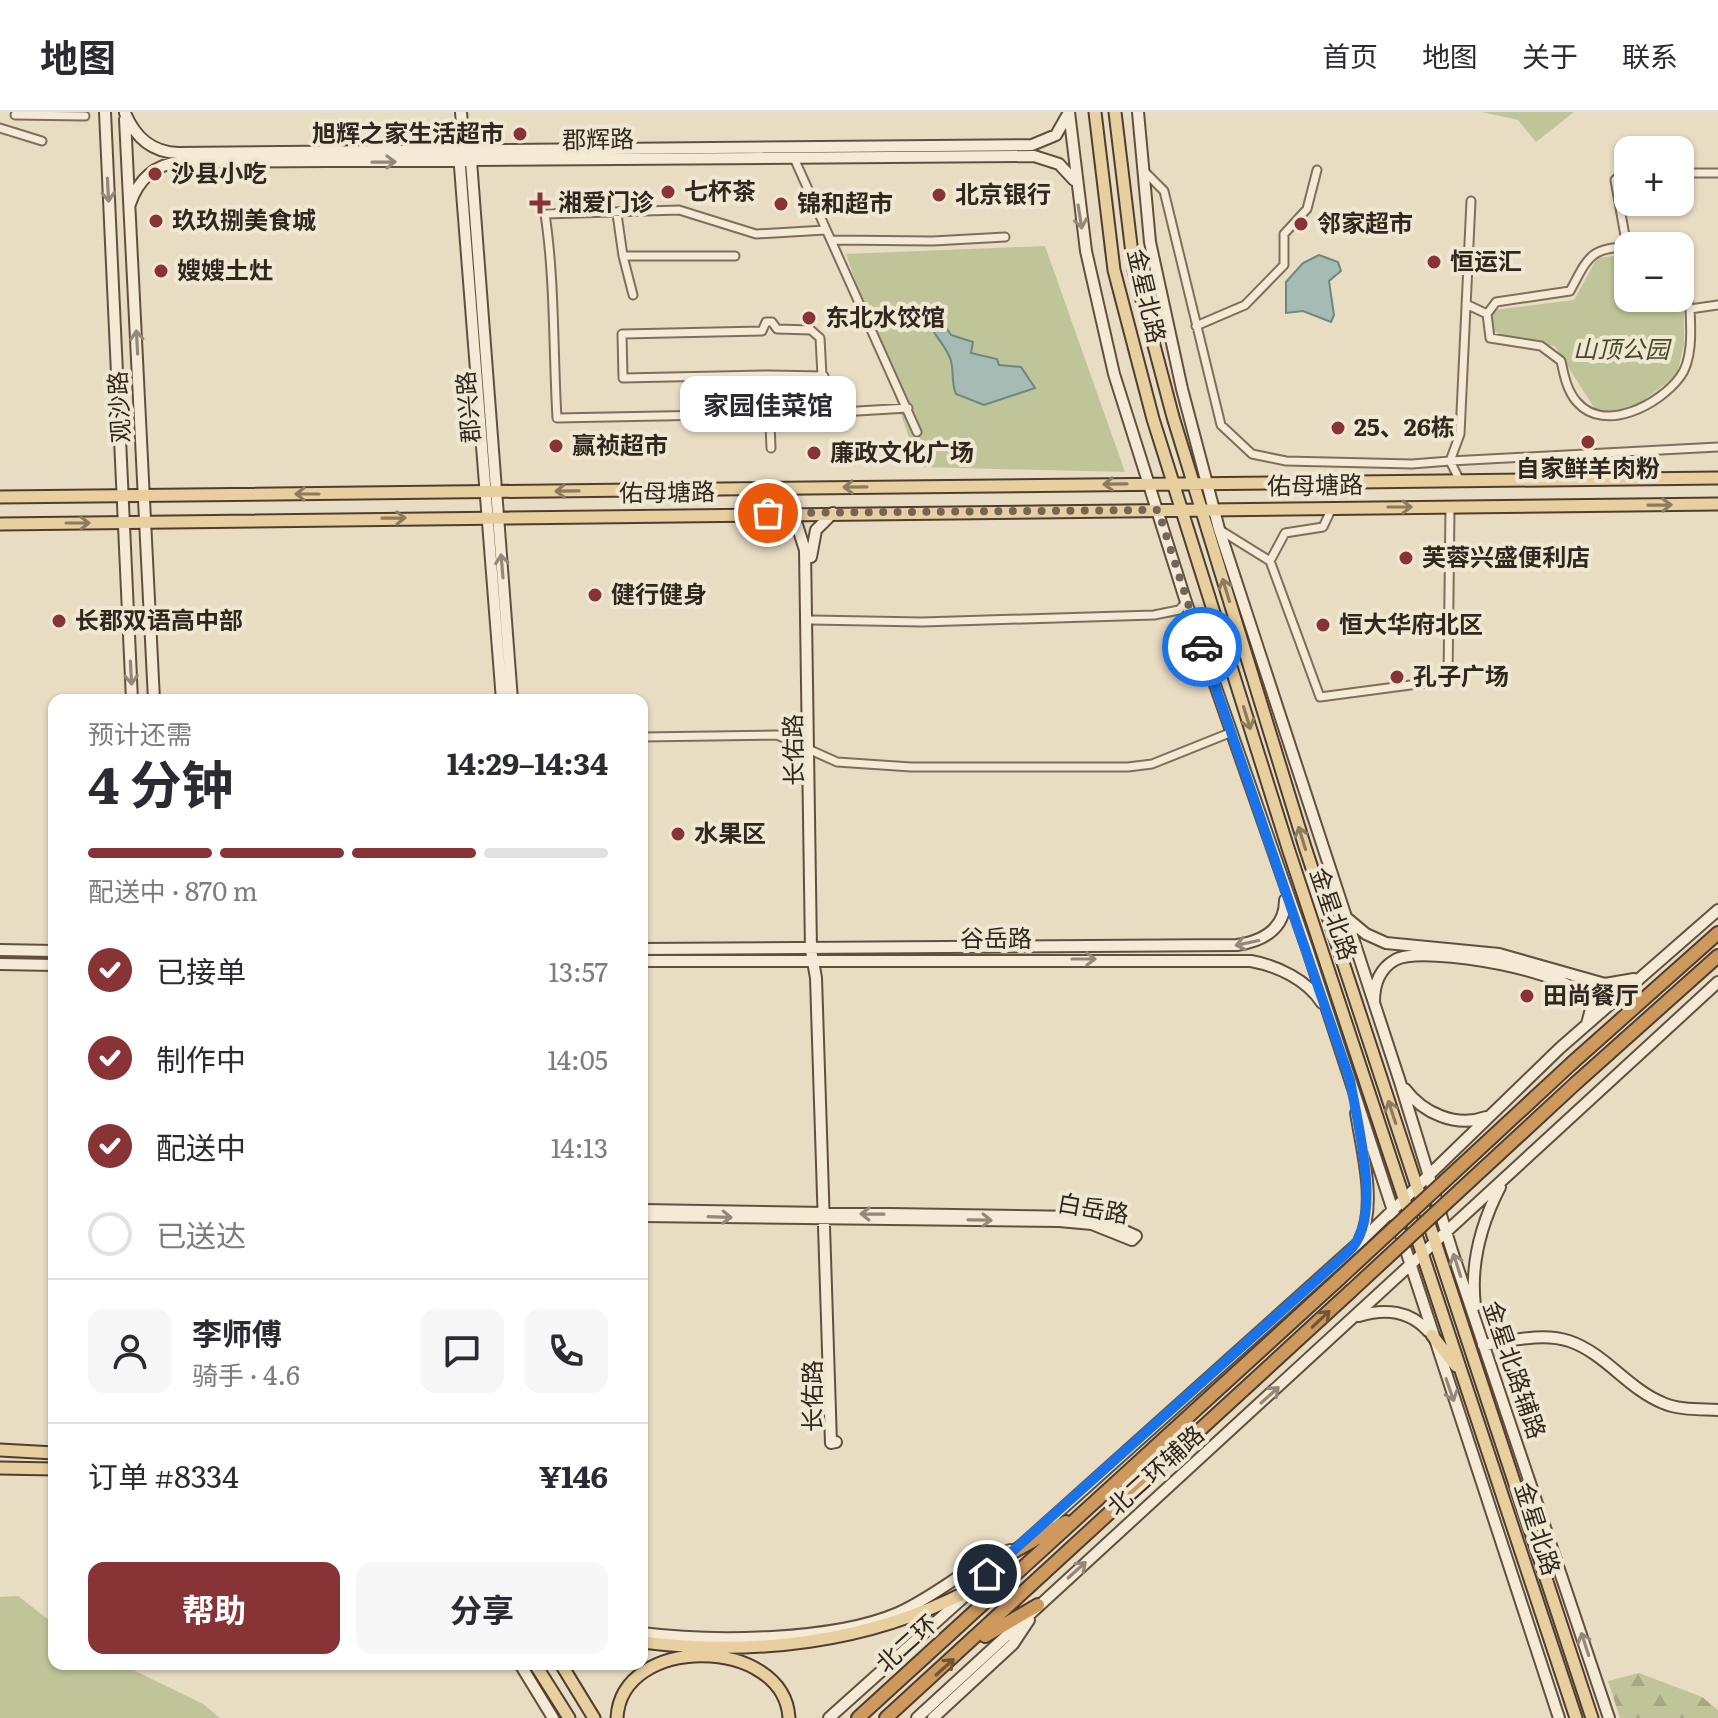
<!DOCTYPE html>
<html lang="zh">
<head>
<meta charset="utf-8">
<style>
  :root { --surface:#fff; --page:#f7f7f7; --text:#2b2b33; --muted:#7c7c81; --line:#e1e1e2; --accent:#883336 }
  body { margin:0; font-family:Literata,"Noto Sans SC",serif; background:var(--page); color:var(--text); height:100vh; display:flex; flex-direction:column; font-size:30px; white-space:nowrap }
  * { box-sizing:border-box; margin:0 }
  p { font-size:26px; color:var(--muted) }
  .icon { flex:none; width:44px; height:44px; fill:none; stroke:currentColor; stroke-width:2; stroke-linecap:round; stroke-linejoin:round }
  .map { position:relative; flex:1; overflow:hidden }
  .side { position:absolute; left:48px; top:582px; width:600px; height:976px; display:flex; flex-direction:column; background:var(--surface); border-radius:16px; box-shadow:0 2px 6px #0004 }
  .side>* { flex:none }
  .controls { position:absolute; left:1614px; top:24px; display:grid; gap:16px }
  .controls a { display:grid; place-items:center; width:80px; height:80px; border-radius:16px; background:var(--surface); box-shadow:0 2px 6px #0004; font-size:40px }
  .pin { position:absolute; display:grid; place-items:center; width:68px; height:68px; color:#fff; margin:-34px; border:4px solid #fff; border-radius:50%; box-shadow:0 2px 8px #0007 }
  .courier { position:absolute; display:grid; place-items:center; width:80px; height:80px; margin:-40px; border:6px solid #1a73e8; border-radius:50%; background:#fff; color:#222; box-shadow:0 2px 10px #0007 }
  .bubble { position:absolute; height:56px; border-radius:16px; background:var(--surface); box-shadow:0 2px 6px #0004; font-size:26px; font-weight:700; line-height:56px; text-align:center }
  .headline em { font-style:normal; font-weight:700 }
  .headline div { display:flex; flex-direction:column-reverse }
  .headline { display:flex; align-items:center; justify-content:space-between; height:136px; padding:0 40px }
  h1 { font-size:52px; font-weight:700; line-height:60px }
  .bar { display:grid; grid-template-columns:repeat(4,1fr); gap:12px 8px; align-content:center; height:96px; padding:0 40px }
  .bar i { height:10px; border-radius:6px; background:var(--line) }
  .bar .selected { background:var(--accent) }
  .bar p { grid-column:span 4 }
  .line { display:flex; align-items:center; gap:20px; padding:0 40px; border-top:2px solid var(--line) }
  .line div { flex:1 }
  .round { display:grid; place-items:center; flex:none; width:84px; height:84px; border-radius:16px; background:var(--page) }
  ol { padding:0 40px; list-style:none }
  li { display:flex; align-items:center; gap:24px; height:88px }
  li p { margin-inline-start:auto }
  li .icon { padding:8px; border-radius:50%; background:var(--accent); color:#fff; stroke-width:4 }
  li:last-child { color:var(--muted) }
  li i { width:44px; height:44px; border:4px solid var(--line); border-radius:50% }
  .action { display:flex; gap:16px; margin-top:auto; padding:16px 40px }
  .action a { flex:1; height:92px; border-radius:16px; background:var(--accent); color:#fff; font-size:32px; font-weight:700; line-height:92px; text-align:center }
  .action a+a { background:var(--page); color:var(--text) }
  header { display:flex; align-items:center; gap:48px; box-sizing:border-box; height:112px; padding:0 40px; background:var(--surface); border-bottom:2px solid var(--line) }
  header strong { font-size:38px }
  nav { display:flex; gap:44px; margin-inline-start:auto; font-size:28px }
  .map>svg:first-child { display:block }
</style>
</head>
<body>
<header>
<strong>地图</strong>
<nav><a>首页</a><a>地图</a><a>关于</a><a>联系</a></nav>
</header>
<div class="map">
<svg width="1718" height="1606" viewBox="0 0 1718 1606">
  <defs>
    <pattern id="forest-firs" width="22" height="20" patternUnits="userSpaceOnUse" patternTransform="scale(2)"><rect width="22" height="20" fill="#c0c499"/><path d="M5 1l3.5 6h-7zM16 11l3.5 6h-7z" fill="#a5a883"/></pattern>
  </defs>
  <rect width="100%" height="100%" fill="#e8dcc3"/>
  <!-- green -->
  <path fill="#c0c499" d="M1482 0H1574L1536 30 1518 8Z
    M1045 134 1125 360 919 355 846 142Z
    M1628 142V186H1679L1684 199V232L1677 263 1632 297 1598 302 1555 234 1506 227 1493 218V198L1574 188 1597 146Z
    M18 1484 54 1512V1552H121L203 1592 220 1606H0V1485Z"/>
  <!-- forest -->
  <path fill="url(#forest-firs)" d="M1639 1561 1702 1585 1718 1598V1606H1620L1608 1569Z"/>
  <!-- water -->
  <path fill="#a5bbb4" stroke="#6d8881" stroke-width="2" d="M1319 143 1338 150 1341 159 1329 169 1334 203 1331 210 1303 199 1286 201V170L1303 151Z
    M939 204 951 223 973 230 971 241 997 247 999 253 1021 255 1035 276 984 293 956 282C951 270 954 260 951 249 947 234 932 222 927 207Z"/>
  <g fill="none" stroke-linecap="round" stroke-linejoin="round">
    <defs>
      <path id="street" d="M15 3 85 4
        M0 16 42 29
        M794 46 917 320
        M1143 58 1164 79 1221 313 1252 342 1286 349 1412 352 1450 349 1460 322 1471 89
        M1680 61H1718
        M617 102 623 144
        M825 118 756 122 679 98 545 102C555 168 553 238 557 306L824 301 908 296
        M833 128 933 129 1005 125
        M1627 135 1615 68 1623 60H1628
        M1628 135C1589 135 1587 148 1570 179L1496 190 1487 202 1490 226 1541 234 1561 249C1564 263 1567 279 1577 290 1605 322 1660 292 1680 265 1693 248 1691 217 1690 197L1718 193
        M1680 165 1690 197
        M633 183 623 144H735
        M1466 192 1487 202
        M1196 214 1245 193 1284 153V122L1307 97 1317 58
        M768 263 824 264
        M771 336 768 263 623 266 622 222 762 219 766 210H772L777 217 811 218 820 226 824 301
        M1460 369 1450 349 1718 335
        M1220 418 1270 449 1320 585 1448 568 1450 395
        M1270 449 1285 421 1323 415 1332 396
        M812 508 922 510 1154 503 1179 498 1186 490
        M642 625 777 623 837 650 911 655H1128L1152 652 1232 620"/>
      <path id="secondary" d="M105 0 132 588
        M461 0 464 37 471 49 512 588
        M1069 0 1086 139 1114 262 1186 490 1307 836 1559 1606
        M1138 0 1150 130 1182 277 1219 417 1400 970 1452 1139 1609 1606
        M125 1C135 25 151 40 178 41L1032 33 1056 23 1068 2
        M125 7 154 588
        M459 42 502 588
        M130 92C138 68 155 52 180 50L1034 44 1059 52 1074 68
        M783 402 797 413 805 438 811 838 816 866 831 1331 836 1330
        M811 445 816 418 833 401
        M1348 807 1366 822 1386 831 1499 842 1605 872 1634 867
        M642 837 1237 833C1263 829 1285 817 1285 788
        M0 838 54 839
        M642 849H1251C1278 854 1307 868 1322 891
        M0 852 54 853
        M1374 890C1374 872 1379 857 1395 848 1424 832 1582 860 1592 893L1587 912
        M1405 977C1423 1001 1456 1016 1486 1005
        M1356 1001C1362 1038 1377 1093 1360 1127
        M642 1098 1078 1105 1107 1111 1136 1124 1132 1128 1092 1112 1059 1109 642 1104
        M1475 1194C1470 1152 1481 1112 1500 1075
        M1359 1204C1385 1196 1410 1199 1428 1219
        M1483 1233C1510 1229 1543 1220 1569 1229 1605 1241 1628 1277 1663 1291 1678 1298 1701 1297 1718 1298
        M642 1521C712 1530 833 1529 898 1501 937 1484 969 1452 1010 1438
        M520 1552 553 1606
        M829 1606 1364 1126 1560 936 1718 798
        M917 1606 1718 870
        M933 1606 1013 1532 1029 1508"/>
      <path id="primary" d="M1095 0 1114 158 1153 307 1288 736 1576 1606
        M1115 0 1134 158 1173 305 1305 735 1592 1606
        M0 385 1718 366
        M0 412 1718 392
        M1432 1223 1456 1254
        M0 1338 54 1341
        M0 1356 54 1357
        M642 1530C754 1544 868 1531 968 1479
        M535 1552 569 1606
        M561 1552 594 1606
        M617 1606C621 1522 784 1524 789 1606"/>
      <path id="highway" d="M1572 951 1718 821
        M1577 970 1718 844
        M1006 1444 1066 1410
        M985 1524 1038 1493
        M858 1606 1340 1166
        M886 1606 1351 1179"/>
    </defs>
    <!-- street casing -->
    <use href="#street" stroke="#806e5c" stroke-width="11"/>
    <!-- secondary casing -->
    <use href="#secondary" stroke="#62503f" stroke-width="14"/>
    <!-- primary casing -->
    <use href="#primary" stroke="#4e3d30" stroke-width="15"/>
    <!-- highway casing -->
    <use href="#highway" stroke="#4e3d30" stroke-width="16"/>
    <!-- street -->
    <use href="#street" stroke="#f4ead5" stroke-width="7"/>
    <!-- secondary -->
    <use href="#secondary" stroke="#f4ead5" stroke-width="10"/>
    <!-- primary -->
    <use href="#primary" stroke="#e7cf9f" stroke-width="11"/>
    <!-- highway -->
    <use href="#highway" stroke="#ce995d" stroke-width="12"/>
    <defs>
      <path id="highway-bridge" d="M1340 1166 1572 951
        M1351 1179 1577 970"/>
    </defs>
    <!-- highway-bridge casing -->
    <use href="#highway-bridge" stroke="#4e3d30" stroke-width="16" stroke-linecap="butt"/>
    <!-- highway-bridge -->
    <use href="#highway-bridge" stroke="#ce995d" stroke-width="12"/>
  </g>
  <!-- one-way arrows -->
  <defs><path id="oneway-shaft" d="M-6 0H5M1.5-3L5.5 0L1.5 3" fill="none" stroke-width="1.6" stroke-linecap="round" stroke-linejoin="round" transform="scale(2)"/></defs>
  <g stroke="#93887a">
    <use href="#oneway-shaft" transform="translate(384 50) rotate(-1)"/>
    <use href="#oneway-shaft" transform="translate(108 78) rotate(87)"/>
    <use href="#oneway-shaft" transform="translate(1080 105) rotate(81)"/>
    <use href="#oneway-shaft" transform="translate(137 230) rotate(-93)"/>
    <use href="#oneway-shaft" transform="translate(502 454) rotate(-95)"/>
    <use href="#oneway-shaft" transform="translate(131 561) rotate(87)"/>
    <use href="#oneway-shaft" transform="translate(1247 831) rotate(168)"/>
    <use href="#oneway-shaft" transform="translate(1084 847)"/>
    <use href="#oneway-shaft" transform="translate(872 1102) rotate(-179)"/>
    <use href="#oneway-shaft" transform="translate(720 1105) rotate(2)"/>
    <use href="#oneway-shaft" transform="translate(980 1108) rotate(1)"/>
    <use href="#oneway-shaft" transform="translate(1457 1153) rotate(-108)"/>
    <use href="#oneway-shaft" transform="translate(1450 1278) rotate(71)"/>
    <use href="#oneway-shaft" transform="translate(1270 1283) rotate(-42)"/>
    <use href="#oneway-shaft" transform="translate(1077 1458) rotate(-42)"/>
    <use href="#oneway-shaft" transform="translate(1585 1532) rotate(-108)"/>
  </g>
  <g stroke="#8c7b5e">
    <use href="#oneway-shaft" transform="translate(1115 372) rotate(179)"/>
    <use href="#oneway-shaft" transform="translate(855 375) rotate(179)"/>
    <use href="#oneway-shaft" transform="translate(567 379) rotate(179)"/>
    <use href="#oneway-shaft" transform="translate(307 382) rotate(180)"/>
    <use href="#oneway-shaft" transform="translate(1660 393) rotate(-1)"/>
    <use href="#oneway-shaft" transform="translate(1400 395)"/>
    <use href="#oneway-shaft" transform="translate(394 406) rotate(-1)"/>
    <use href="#oneway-shaft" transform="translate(78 411)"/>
    <use href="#oneway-shaft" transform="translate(1226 478) rotate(-107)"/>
    <use href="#oneway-shaft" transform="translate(1247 606) rotate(73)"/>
    <use href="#oneway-shaft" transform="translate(1302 726) rotate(-107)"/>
    <use href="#oneway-shaft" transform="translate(1392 1000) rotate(-108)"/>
  </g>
  <g stroke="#705537">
    <use href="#oneway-shaft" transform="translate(1321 1207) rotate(-43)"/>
    <use href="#oneway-shaft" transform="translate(945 1555) rotate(-42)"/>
  </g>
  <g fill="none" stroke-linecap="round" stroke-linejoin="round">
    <!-- done -->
    <path stroke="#726658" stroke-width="8" stroke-dasharray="0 14.4" d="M768 401 1158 398 1202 535"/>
    <!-- route -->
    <path stroke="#1a73e8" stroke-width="10" d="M987 1462 1349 1139C1384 1107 1357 1011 1350 968L1202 535"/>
  </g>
  <!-- markers -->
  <g fill="#883336" stroke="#f0e7d2" stroke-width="3">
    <circle cx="520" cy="22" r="8"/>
    <circle cx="155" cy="62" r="8"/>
    <circle cx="668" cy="80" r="8"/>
    <circle cx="939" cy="83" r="8"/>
    <path d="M536 79h8v8h8v8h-8v8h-8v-8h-8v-8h8z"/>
    <circle cx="781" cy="92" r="8"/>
    <circle cx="156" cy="109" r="8"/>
    <circle cx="1301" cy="112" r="8"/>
    <circle cx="1434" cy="150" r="8"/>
    <circle cx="161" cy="159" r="8"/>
    <circle cx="809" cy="206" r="8"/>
    <circle cx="1338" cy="316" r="8"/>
    <circle cx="1588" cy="330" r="8"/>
    <circle cx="556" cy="334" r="8"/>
    <circle cx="814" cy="341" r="8"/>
    <circle cx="1406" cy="446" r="8"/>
    <circle cx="595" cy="483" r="8"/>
    <circle cx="59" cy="509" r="8"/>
    <circle cx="1323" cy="513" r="8"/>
    <circle cx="1397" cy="565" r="8"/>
    <circle cx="678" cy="722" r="8"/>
    <circle cx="1527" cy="884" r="8"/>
  </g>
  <g text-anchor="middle" stroke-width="8" stroke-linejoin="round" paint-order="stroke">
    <!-- poi labels -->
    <g font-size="24" font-weight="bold" fill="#32271e" stroke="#f0e7d2" text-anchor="start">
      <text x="504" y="30" text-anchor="end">旭辉之家生活超市</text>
      <text x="171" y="70">沙县小吃</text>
      <text x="684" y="88">七杯茶</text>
      <text x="955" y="91">北京银行</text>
      <text x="558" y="99">湘爱门诊</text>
      <text x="797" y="100">锦和超市</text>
      <text x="172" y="117">玖玖捌美食城</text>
      <text x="1317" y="120">邻家超市</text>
      <text x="1450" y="158">恒运汇</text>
      <text x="177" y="167">嫂嫂土灶</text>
      <text x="825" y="214">东北水饺馆</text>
      <text x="1354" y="324">25、26栋</text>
      <text x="572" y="342">赢祯超市</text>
      <text x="830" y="349">廉政文化广场</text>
      <text x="1588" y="365" text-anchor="middle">自家鲜羊肉粉</text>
      <text x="1422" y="454">芙蓉兴盛便利店</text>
      <text x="611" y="491">健行健身</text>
      <text x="75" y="517">长郡双语高中部</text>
      <text x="1339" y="521">恒大华府北区</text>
      <text x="1413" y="573">孔子广场</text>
      <text x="694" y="730">水果区</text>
      <text x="1543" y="892">田尚餐厅</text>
    </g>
    <!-- street labels -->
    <g font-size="24" fill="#32271e" stroke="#f0e7d2">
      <text transform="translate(598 28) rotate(-1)" y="8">郡辉路</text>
      <text transform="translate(1146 184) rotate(77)" y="8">金星北路</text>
      <text transform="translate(120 295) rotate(-93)" y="8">观沙路</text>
      <text transform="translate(469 295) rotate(-95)" y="8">郡兴路</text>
      <text transform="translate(1315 374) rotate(-1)" y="8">佑母塘路</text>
      <text transform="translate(667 381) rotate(-1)" y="8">佑母塘路</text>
      <text transform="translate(794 638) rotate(-91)" y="8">长佑路</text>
      <text transform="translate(1333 802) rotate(71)" y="8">金星北路</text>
      <text x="996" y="835">谷岳路</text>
      <text transform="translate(1093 1097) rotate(10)" y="8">白岳路</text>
      <text transform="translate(1514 1258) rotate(71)" y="8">金星北路辅路</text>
      <text transform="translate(813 1284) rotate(-90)" y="8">长佑路</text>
      <text transform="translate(1156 1359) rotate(-42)" y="8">北二环辅路</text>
      <text transform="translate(1537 1417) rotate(72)" y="8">金星北路</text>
      <text transform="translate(907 1532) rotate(-42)" y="8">北二环</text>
    </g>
    <!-- park labels -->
    <g font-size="24" font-style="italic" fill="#434c27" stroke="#f0e7d2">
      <text x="1621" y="246">山顶公园</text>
    </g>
  </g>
</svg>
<div class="controls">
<a>+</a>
<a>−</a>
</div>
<div class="pin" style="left:768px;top:401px;background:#ea580c"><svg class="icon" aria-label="bag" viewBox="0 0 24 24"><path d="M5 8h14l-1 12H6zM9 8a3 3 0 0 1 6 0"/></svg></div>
<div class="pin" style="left:987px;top:1462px;background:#1f2937"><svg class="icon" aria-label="home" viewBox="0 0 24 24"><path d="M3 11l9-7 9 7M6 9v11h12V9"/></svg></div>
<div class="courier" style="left:1202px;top:535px"><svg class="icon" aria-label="car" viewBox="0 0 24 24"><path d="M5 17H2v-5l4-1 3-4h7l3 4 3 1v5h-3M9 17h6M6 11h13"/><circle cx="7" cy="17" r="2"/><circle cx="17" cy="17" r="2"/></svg></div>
<div class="bubble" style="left:680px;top:264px;width:176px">家园佳菜馆</div>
<section class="side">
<div class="headline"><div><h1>4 分钟</h1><p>预计还需</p></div><em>14:29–14:34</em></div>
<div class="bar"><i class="selected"></i><i class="selected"></i><i class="selected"></i><i></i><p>配送中 · 870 m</p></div>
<ol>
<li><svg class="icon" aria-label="check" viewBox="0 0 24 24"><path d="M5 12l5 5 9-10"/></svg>已接单<p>13:57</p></li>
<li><svg class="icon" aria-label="check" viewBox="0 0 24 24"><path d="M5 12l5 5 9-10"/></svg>制作中<p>14:05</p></li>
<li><svg class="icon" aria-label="check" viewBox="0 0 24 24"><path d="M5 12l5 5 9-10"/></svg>配送中<p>14:13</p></li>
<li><i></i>已送达</li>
</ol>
<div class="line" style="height:144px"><a class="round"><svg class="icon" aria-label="person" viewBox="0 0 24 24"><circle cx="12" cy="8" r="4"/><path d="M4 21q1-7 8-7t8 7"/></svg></a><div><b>李师傅</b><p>骑手 · 4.6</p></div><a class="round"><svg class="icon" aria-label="chat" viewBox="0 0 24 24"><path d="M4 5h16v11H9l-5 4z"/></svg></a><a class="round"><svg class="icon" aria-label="phone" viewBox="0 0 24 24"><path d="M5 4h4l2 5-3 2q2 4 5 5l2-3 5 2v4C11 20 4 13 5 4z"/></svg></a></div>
<div class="line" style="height:104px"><div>订单 #8334</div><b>¥146</b></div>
<div class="action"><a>帮助</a><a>分享</a></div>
</section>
</div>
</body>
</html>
